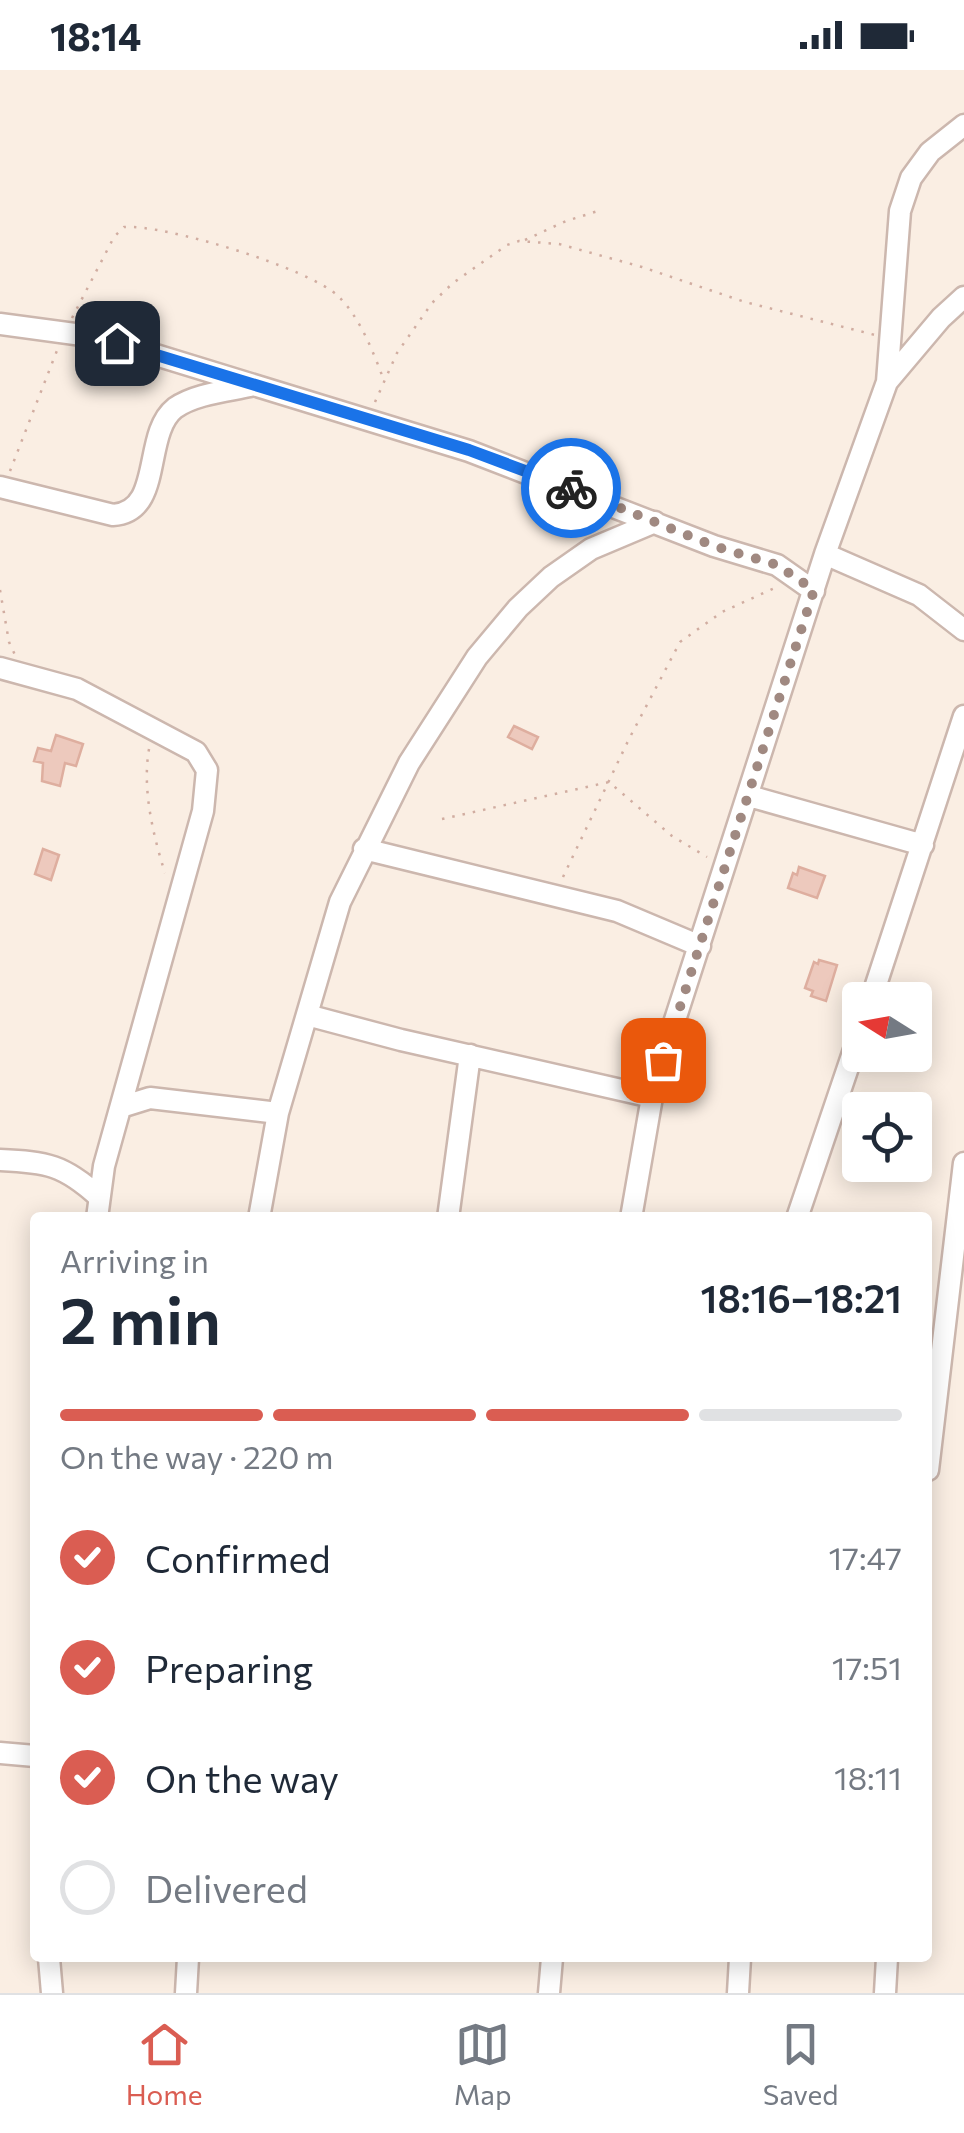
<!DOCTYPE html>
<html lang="en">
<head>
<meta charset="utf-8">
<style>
  :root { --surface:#fff; --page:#f2f2f3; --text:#1f2937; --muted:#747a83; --line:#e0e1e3; --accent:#da5d52 }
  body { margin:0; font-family:Commissioner,sans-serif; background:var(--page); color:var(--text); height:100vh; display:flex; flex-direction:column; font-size:38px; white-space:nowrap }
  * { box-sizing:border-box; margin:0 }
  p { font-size:32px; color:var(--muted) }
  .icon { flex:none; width:55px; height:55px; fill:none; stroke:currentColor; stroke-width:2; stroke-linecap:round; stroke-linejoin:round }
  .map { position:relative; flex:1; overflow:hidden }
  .drawer { position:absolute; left:30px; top:1142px; width:902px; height:750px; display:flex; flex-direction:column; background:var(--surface); border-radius:10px; box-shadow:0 5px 25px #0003 }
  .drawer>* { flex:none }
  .needle { width:65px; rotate:281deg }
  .tools { position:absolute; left:842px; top:912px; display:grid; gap:20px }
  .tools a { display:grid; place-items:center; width:90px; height:90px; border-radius:10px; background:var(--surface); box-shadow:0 5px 25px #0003; font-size:50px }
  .pin { position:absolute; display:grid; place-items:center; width:85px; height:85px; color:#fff; margin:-42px; border-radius:20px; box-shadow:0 5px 15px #0006 }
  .courier { position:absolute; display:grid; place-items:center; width:100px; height:100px; margin:-50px; border:8px solid #1a73e8; border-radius:50%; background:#fff; color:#222; box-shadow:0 2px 12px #0007 }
  .summary em { font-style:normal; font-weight:600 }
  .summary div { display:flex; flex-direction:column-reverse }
  .summary { display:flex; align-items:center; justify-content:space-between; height:170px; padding:0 30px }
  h1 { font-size:65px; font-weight:600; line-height:75px }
  .bar { display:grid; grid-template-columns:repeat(4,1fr); gap:15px 10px; align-content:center; height:120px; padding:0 30px }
  .bar i { height:12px; border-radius:8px; background:var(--line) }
  .bar .current { background:var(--accent) }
  .bar p { grid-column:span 4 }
  ol { padding:0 30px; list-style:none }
  li { display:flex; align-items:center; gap:30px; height:110px }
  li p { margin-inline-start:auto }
  li .icon { padding:10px; border-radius:50%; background:var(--accent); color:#fff; stroke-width:4 }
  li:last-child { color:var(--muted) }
  li i { width:55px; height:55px; border:5px solid var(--line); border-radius:50% }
  .status { display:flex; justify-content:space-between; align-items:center; height:70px; padding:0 50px; background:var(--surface); direction:ltr }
  .status svg { height:28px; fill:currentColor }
  .tabs { display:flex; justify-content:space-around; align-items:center; height:140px; border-top:2px solid var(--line); background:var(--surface); font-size:28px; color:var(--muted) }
  .tabs a { display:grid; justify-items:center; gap:5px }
  .tabs .current { color:var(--accent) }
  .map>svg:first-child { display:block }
</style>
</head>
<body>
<div class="status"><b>18:14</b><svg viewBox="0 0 49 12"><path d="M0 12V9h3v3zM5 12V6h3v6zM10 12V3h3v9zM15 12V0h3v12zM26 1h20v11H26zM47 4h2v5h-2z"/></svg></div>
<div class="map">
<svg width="964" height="1923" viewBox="0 0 964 1923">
  <rect width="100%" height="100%" fill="#faeee3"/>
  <!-- building -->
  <path fill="#edc9bd" stroke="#deae9f" stroke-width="2.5" d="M514 656 538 667 532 679 508 667Z
    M56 665 83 674 76 696 65 693 60 716 42 711 43 693 34 691 38 678 51 681Z
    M43 779 59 785 51 810 35 804Z
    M799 797 825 806 817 828 788 818 793 803 797 805Z
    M819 890 837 895 826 931 811 926 813 921 805 918 814 892 818 894Z"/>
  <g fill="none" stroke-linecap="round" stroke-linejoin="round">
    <defs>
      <path id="minor" d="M0 254 97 267 469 381 714 476 777 495 814 521
        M887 312 941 248 964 227
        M0 417 113 445C164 442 142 364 175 338 195 324 227 321 250 316
        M825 484 919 525 964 560
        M0 598 77 619 196 682 207 700 203 741 104 1096 97 1148
        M749 726 923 775
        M364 779 617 841 700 876
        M871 930 964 646
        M307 945 401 970 652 1027
        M121 1037 150 1028 278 1043
        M0 1090C47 1092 64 1095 99 1127
        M259 1148 278 1043 340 832 409 693 477 587 518 538 551 507 591 479 655 452
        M448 1148 470 985
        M631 1148 652 1027 674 953 825 484 887 312 900 141 911 108 930 82 964 55
        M797 1148 860 962
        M928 1400 964 1093
        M0 1683 35 1686
        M49 1888 52 1923
        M186 1923 188 1888
        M549 1923 552 1888
        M738 1923 740 1888
        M885 1923 887 1888"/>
    </defs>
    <!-- minor casing -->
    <use href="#minor" stroke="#ccb7ae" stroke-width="25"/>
    <!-- path -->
    <path stroke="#d1ada1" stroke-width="2.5" stroke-dasharray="2.5 8" stroke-linecap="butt" d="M525 170 566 151 598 141
      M72 248 114 167 124 157C164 154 309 198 338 226 359 246 373 281 383 308
      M375 332 397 283 432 233 453 213 507 175 519 171 559 174 642 197 745 232 875 265
      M10 401 58 278
      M0 520 9 572 15 585
      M149 679C142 719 153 765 165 803
      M442 749 609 712 672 766 707 787
      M563 807 629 669 680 572 722 542 779 516"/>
    <!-- minor -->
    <use href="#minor" stroke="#fff" stroke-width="20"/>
  </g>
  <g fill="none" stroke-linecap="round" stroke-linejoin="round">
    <!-- done -->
    <path stroke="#a08981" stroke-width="10" stroke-dasharray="0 18" d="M571 418 714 476 777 495 814 520 663 990"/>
    <!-- route -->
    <path stroke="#1a73e8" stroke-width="12" d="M117 273 469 380 571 418"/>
  </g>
</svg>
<div class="tools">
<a><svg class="needle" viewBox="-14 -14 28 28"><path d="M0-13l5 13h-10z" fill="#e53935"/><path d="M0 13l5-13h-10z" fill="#747a83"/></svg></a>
<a><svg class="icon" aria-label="locate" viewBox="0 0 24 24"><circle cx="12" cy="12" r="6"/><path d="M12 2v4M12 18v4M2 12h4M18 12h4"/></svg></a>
</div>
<div class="pin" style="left:663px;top:990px;background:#ea580c"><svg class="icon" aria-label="bag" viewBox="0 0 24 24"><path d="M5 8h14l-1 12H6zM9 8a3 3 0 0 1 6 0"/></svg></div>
<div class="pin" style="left:117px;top:273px;background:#1f2937"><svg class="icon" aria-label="home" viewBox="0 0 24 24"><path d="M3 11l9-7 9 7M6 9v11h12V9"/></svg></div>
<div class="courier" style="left:571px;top:418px"><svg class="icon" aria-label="bike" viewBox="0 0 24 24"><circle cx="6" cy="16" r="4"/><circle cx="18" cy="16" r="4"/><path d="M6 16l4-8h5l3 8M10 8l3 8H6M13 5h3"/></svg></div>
<section class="drawer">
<div class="summary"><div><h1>2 min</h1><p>Arriving in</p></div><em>18:16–18:21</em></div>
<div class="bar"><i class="current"></i><i class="current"></i><i class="current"></i><i></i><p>On the way · 220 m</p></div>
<ol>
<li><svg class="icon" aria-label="check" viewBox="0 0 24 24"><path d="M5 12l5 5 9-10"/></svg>Confirmed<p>17:47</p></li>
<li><svg class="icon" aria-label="check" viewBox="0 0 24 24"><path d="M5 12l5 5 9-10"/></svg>Preparing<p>17:51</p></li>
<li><svg class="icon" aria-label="check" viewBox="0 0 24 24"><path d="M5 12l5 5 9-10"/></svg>On the way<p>18:11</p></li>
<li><i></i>Delivered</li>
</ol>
</section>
</div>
<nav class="tabs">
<a class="current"><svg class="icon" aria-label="home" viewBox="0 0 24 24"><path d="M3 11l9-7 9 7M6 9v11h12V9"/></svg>Home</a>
<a><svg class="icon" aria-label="map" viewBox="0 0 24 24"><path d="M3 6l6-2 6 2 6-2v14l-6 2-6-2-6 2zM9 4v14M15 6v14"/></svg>Map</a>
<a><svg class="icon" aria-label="saved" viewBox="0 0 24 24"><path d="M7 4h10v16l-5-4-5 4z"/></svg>Saved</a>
</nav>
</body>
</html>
